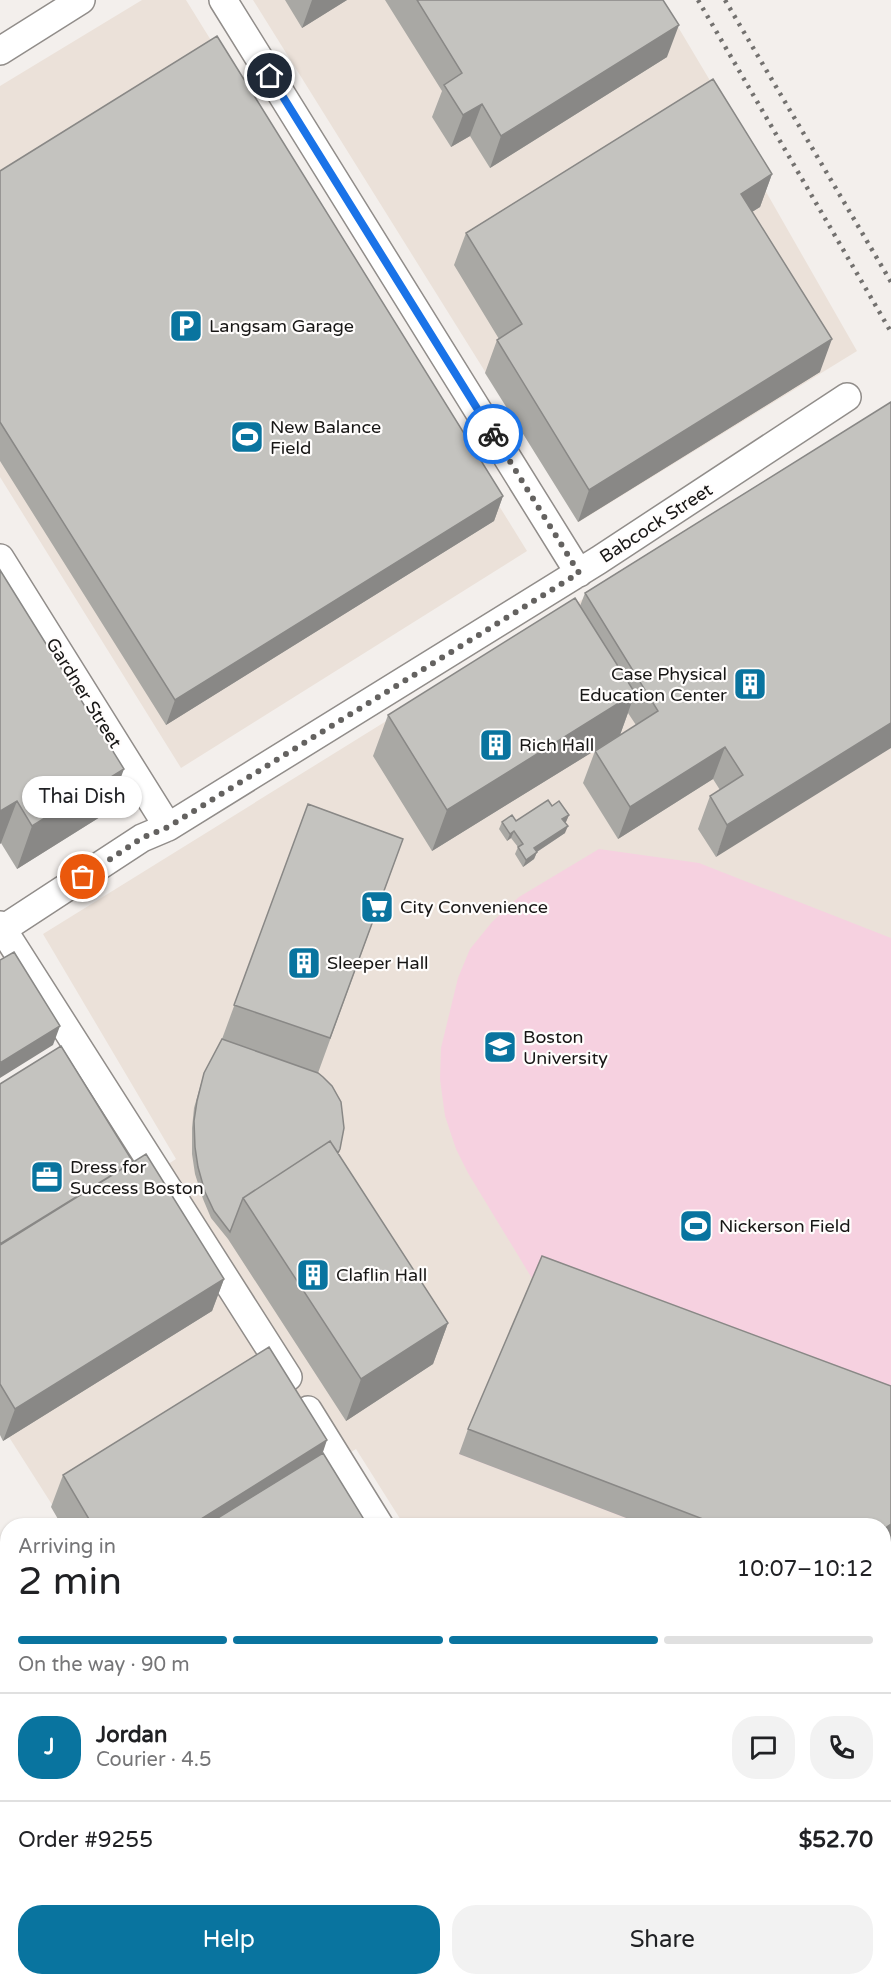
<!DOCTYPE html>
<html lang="en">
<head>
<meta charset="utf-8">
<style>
  :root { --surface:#fff; --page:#f2f2f2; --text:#202124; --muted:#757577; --line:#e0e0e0; --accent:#09749f }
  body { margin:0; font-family:"Varela Round",sans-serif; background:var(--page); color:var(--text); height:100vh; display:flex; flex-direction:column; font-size:22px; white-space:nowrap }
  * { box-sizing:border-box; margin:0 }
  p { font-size:20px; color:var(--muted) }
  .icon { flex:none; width:33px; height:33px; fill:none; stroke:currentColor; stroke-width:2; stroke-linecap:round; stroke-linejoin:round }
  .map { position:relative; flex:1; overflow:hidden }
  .panel { position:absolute; left:0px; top:1518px; width:891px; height:468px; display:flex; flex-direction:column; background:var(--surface); border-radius:24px 24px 0 0; box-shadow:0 2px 4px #0004 }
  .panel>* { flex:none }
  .pin { position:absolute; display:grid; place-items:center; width:51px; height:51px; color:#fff; margin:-26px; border:3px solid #fff; border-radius:50%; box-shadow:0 2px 6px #0007 }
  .courier { position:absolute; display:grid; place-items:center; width:60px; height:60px; margin:-30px; border:4px solid #1a73e8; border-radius:50%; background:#fff; color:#222; box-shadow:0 2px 8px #0007 }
  .bubble { position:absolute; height:42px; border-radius:21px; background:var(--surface); box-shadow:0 2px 4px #0004; font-size:20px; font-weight:600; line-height:42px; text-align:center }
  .head em { font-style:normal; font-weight:600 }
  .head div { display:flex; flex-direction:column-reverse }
  .head { display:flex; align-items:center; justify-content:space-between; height:102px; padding:0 18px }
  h1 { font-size:39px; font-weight:600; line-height:45px }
  .bar { display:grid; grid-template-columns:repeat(4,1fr); gap:9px 6px; align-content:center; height:72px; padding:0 18px }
  .bar i { height:8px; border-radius:4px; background:var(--line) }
  .bar .current { background:var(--accent) }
  .bar p { grid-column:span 4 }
  .line { display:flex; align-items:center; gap:15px; padding:0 18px; border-top:2px solid var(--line) }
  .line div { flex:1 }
  .round { display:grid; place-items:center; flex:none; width:63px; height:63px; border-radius:24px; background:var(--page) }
  .action { display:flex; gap:12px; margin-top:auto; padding:12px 18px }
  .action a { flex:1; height:69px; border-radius:24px; background:var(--accent); color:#fff; font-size:24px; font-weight:600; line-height:69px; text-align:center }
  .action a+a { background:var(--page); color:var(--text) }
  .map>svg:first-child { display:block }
</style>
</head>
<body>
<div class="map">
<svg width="891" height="1986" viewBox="0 0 891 1986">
  <rect width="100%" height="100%" fill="#f3efec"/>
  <!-- built -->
  <path fill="#ebe1d9" d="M142 0H186L527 551 181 768 0 477V86Z
    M253 0H662L718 94 713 99 857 351 579 522Z
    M891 408V1583L884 1588V1526L404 1525 356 1449 230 1525H65L0 1423V1272L176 1159 43 934Z
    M891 1628V1986H344L356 1978H884V1633Z
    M0 1850 7 1862 8 1978 80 1979 84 1986H0Z"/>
  <!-- green -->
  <path fill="#f6d1e0" d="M599 849 699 863 891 938V1543L884 1526 644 1525 459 1454 533 1280 468 1173 456 1149 445 1116 440 1079 441 1048 458 978 470 949 492 922 519 897Z"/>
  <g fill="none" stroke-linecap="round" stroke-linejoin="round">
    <defs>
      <path id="street" d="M223 0 579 573
        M0 51 81 0
        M0 558 168 827
        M0 925 288 1377
        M0 931 142 838 168 827 599 560 847 397
        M308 1410 380 1526
        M884 1614 891 1609
        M287 1986 298 1978"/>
      <path id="primary" d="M0 1562 8 1574
        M0 1757 8 1770
        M136 1978 140 1986
        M257 1978 261 1986"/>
    </defs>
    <!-- street casing -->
    <use href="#street" stroke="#918d8a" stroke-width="30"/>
    <!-- primary casing -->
    <use href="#primary" stroke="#918d8a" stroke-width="36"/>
    <!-- street -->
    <use href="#street" stroke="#fff" stroke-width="27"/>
    <!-- primary -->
    <use href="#primary" stroke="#fff" stroke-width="33"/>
    <!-- tram -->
    <path stroke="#73716f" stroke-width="1.5" d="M0 1636 8 1648
      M0 1671 8 1683
      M190 1978 195 1986
      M213 1978 218 1986"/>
    <!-- rail -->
    <path stroke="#73716f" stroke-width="4.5" stroke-dasharray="3 6" stroke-linecap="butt" d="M698 0 891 332
      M725 0 891 282"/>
  </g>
  <!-- wall -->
  <path fill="#a9a8a4" d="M285 0H347L302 28Z
    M385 0H663L667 57 490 168 470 136 451 147 432 117 442 91Z
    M0 171 503 496 494 521 166 725 0 461Z
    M772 174 760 207 752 212 820 372 578 522 485 373 497 340 499 339 454 265 466 233Z
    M891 402 716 857 698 829 710 796 720 790 713 779 618 839 583 783 595 751 636 725 628 713 620 735 432 851 373 756 388 715 580 606 585 593Z
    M0 570 108 812 17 869 1 843 0 844Z
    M308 804 403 839 318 1073 338 1154 448 1323 433 1364 346 1421 228 1239 211 1218 203 1199 195 1174 192 1154V1128L194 1108 204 1073 222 1039Z
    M552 806 569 815 565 823V833L537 852 534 859 523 867 515 854 518 847 511 838 507 841 499 829 502 822 516 821Z
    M0 1084 133 1162 224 1279 212 1311 3 1441 0 1435Z
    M891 1386V1543L884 1548V1526H647L459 1454 468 1429Z
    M323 1453 368 1526H62L51 1507 63 1475Z
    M414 1978H884L891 1986H414Z"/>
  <!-- shaded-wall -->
  <path fill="#898886" d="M312 0H347L302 28Z
    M679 25 667 57 490 168 501 136Z
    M482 104 470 136 451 147 463 115Z
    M772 174 760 207 729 226 741 194Z
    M832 339 820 372 578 522 589 490Z
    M503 496 494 521 166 725 175 700Z
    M635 693 620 735 432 851 447 810Z
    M891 723V748L716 857 727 825Z
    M725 747 713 779 618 839 630 807Z
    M124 769 108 812 17 869 32 826Z
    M17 801 1 843 0 844V811Z
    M569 815 566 822 560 826 562 819Z
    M568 826 565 833 532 855 534 848Z
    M514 831 511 838 507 841 510 834Z
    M537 852 534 859 523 867 526 860Z
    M60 1026 53 1045 0 1078V1063Z
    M224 1279 212 1311 3 1441 15 1409Z
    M448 1323 433 1364 346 1421 361 1379Z
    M327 1440 316 1473 230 1526H190Z
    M891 1524V1543L884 1548V1529Z"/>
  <!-- building -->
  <path fill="#c4c3bf" stroke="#898886" stroke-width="1.5" d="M417 0H663L679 25 501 136 482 104 463 115 444 85 462 73Z
    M217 36 503 496 175 700 0 422V171Z
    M713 79 772 174 741 194 832 339 589 490 497 340 522 324 466 233Z
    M891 402V723L727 825 710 796 743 775 725 747 630 807 595 751 658 711 585 593Z
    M0 570 124 769 32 826 17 801 0 811Z
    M575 598 635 693 447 810 388 715Z
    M548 800 552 806 559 801 569 815 562 819 568 826 534 848 537 852 526 860 518 847 523 844 514 831 510 834 502 822 512 815 516 821Z
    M308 804 403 839 330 1038 234 1005Z
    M14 952 60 1026 0 1063V960Z
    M222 1039 318 1073 323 1077 332 1086 341 1102 344 1128 340 1149 338 1153 330 1141 243 1198 230 1232 214 1211 205 1192 198 1167 195 1147 194 1121 197 1101 204 1073Z
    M61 1046 133 1162 0 1244V1084Z
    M330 1141 448 1323 361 1379 243 1198Z
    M146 1154 224 1279 15 1409 0 1384V1245Z
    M542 1256 891 1386V1524L884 1529V1526H721L468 1429Z
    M269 1347 327 1440 190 1526H93L63 1475Z
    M323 1453 368 1526H205Z
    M885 1705 891 1709V1986H424V1978H884V1707Z
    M8 1962V1978H27L31 1986H0V1967Z"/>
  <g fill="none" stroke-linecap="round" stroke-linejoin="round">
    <!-- done -->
    <path stroke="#646260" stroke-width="6" stroke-dasharray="0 10.8" d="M83 877 142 838 168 827 579 573 493 434"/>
    <!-- route -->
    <path stroke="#1a73e8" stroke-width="8" d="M270 76 493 434"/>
  </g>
  <!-- icons -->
  <defs>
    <symbol id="parking-square" viewBox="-11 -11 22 22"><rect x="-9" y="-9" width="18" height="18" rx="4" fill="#09749f" stroke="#fffdfc"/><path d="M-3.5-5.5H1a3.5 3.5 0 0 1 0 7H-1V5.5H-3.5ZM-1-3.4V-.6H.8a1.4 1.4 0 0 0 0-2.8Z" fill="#fff"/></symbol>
    <symbol id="stadium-square" viewBox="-11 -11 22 22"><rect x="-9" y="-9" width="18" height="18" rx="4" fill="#09749f" stroke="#fffdfc"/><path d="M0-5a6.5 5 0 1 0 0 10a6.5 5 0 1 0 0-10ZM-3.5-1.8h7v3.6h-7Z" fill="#fff"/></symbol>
    <symbol id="building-square" viewBox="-11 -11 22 22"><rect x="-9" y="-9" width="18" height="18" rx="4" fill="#09749f" stroke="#fffdfc"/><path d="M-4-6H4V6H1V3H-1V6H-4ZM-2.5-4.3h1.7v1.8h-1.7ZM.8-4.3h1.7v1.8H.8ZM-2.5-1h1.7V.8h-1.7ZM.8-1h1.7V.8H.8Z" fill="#fff"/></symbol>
    <symbol id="supermarket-square" viewBox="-11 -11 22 22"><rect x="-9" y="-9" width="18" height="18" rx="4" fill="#09749f" stroke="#fffdfc"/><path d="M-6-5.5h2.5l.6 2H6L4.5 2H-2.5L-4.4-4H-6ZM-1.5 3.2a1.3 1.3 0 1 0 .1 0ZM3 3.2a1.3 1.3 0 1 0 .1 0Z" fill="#fff"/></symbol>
    <symbol id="university-square" viewBox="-11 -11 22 22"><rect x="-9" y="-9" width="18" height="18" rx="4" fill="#09749f" stroke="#fffdfc"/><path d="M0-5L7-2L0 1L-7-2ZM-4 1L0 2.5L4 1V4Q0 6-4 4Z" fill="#fff"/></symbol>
    <symbol id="office-square" viewBox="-11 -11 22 22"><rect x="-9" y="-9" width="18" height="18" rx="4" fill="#09749f" stroke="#fffdfc"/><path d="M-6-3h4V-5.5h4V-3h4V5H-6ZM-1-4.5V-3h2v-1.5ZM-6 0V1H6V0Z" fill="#fff"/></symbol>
  </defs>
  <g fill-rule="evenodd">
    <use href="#parking-square" x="167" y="307" width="38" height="38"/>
    <use href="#stadium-square" x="228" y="418" width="38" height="38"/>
    <use href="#building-square" x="731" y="665" width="38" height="38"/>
    <use href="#building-square" x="477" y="726" width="38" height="38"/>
    <use href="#supermarket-square" x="358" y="888" width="38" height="38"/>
    <use href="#building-square" x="285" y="944" width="38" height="38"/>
    <use href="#university-square" x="481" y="1028" width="38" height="38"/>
    <use href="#office-square" x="28" y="1158" width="38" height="38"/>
    <use href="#stadium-square" x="677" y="1207" width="38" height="38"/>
    <use href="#building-square" x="294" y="1256" width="38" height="38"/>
  </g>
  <g text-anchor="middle" stroke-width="4.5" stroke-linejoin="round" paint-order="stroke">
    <!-- poi labels -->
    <g font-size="18" fill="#171615" stroke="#fffdfc" text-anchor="start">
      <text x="209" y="332">Langsam Garage</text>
      <text x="270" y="433">New Balance<tspan x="270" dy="21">Field</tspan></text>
      <text x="727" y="680" text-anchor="end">Case Physical<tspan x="727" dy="21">Education Center</tspan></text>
      <text x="519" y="751">Rich Hall</text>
      <text x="400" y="913">City Convenience</text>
      <text x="327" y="969">Sleeper Hall</text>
      <text x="523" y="1043">Boston<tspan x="523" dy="21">University</tspan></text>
      <text x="70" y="1173">Dress for<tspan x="70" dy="21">Success Boston</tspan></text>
      <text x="719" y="1232">Nickerson Field</text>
      <text x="336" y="1281">Claflin Hall</text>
    </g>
    <!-- street labels -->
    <g font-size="18" fill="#171615" stroke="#fffdfc">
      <text transform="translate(656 523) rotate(-33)" y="6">Babcock Street</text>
      <text transform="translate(84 693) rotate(58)" y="6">Gardner Street</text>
    </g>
  </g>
</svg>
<div class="pin" style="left:83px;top:877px;background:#ea580c"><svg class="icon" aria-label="bag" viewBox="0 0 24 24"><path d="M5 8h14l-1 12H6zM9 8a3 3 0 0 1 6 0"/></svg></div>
<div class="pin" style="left:270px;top:76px;background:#1f2937"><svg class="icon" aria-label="home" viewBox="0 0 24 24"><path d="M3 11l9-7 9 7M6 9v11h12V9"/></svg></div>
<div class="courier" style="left:493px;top:434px"><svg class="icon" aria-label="bike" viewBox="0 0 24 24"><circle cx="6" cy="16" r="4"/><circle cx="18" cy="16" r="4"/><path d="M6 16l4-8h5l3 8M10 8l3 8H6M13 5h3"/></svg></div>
<div class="bubble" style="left:22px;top:776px;width:120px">Thai Dish</div>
<section class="panel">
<div class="head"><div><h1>2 min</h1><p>Arriving in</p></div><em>10:07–10:12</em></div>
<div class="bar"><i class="current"></i><i class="current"></i><i class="current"></i><i></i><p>On the way · 90 m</p></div>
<div class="line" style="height:108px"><b class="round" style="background:var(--accent);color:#fff">J</b><div><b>Jordan</b><p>Courier · 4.5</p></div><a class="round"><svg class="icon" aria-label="chat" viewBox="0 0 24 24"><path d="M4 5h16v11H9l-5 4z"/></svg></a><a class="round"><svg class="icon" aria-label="phone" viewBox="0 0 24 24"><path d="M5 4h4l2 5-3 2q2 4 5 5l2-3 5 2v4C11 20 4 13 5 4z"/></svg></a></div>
<div class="line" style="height:78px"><div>Order #9255</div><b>$52.70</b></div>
<div class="action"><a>Help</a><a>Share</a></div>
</section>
</div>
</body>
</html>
